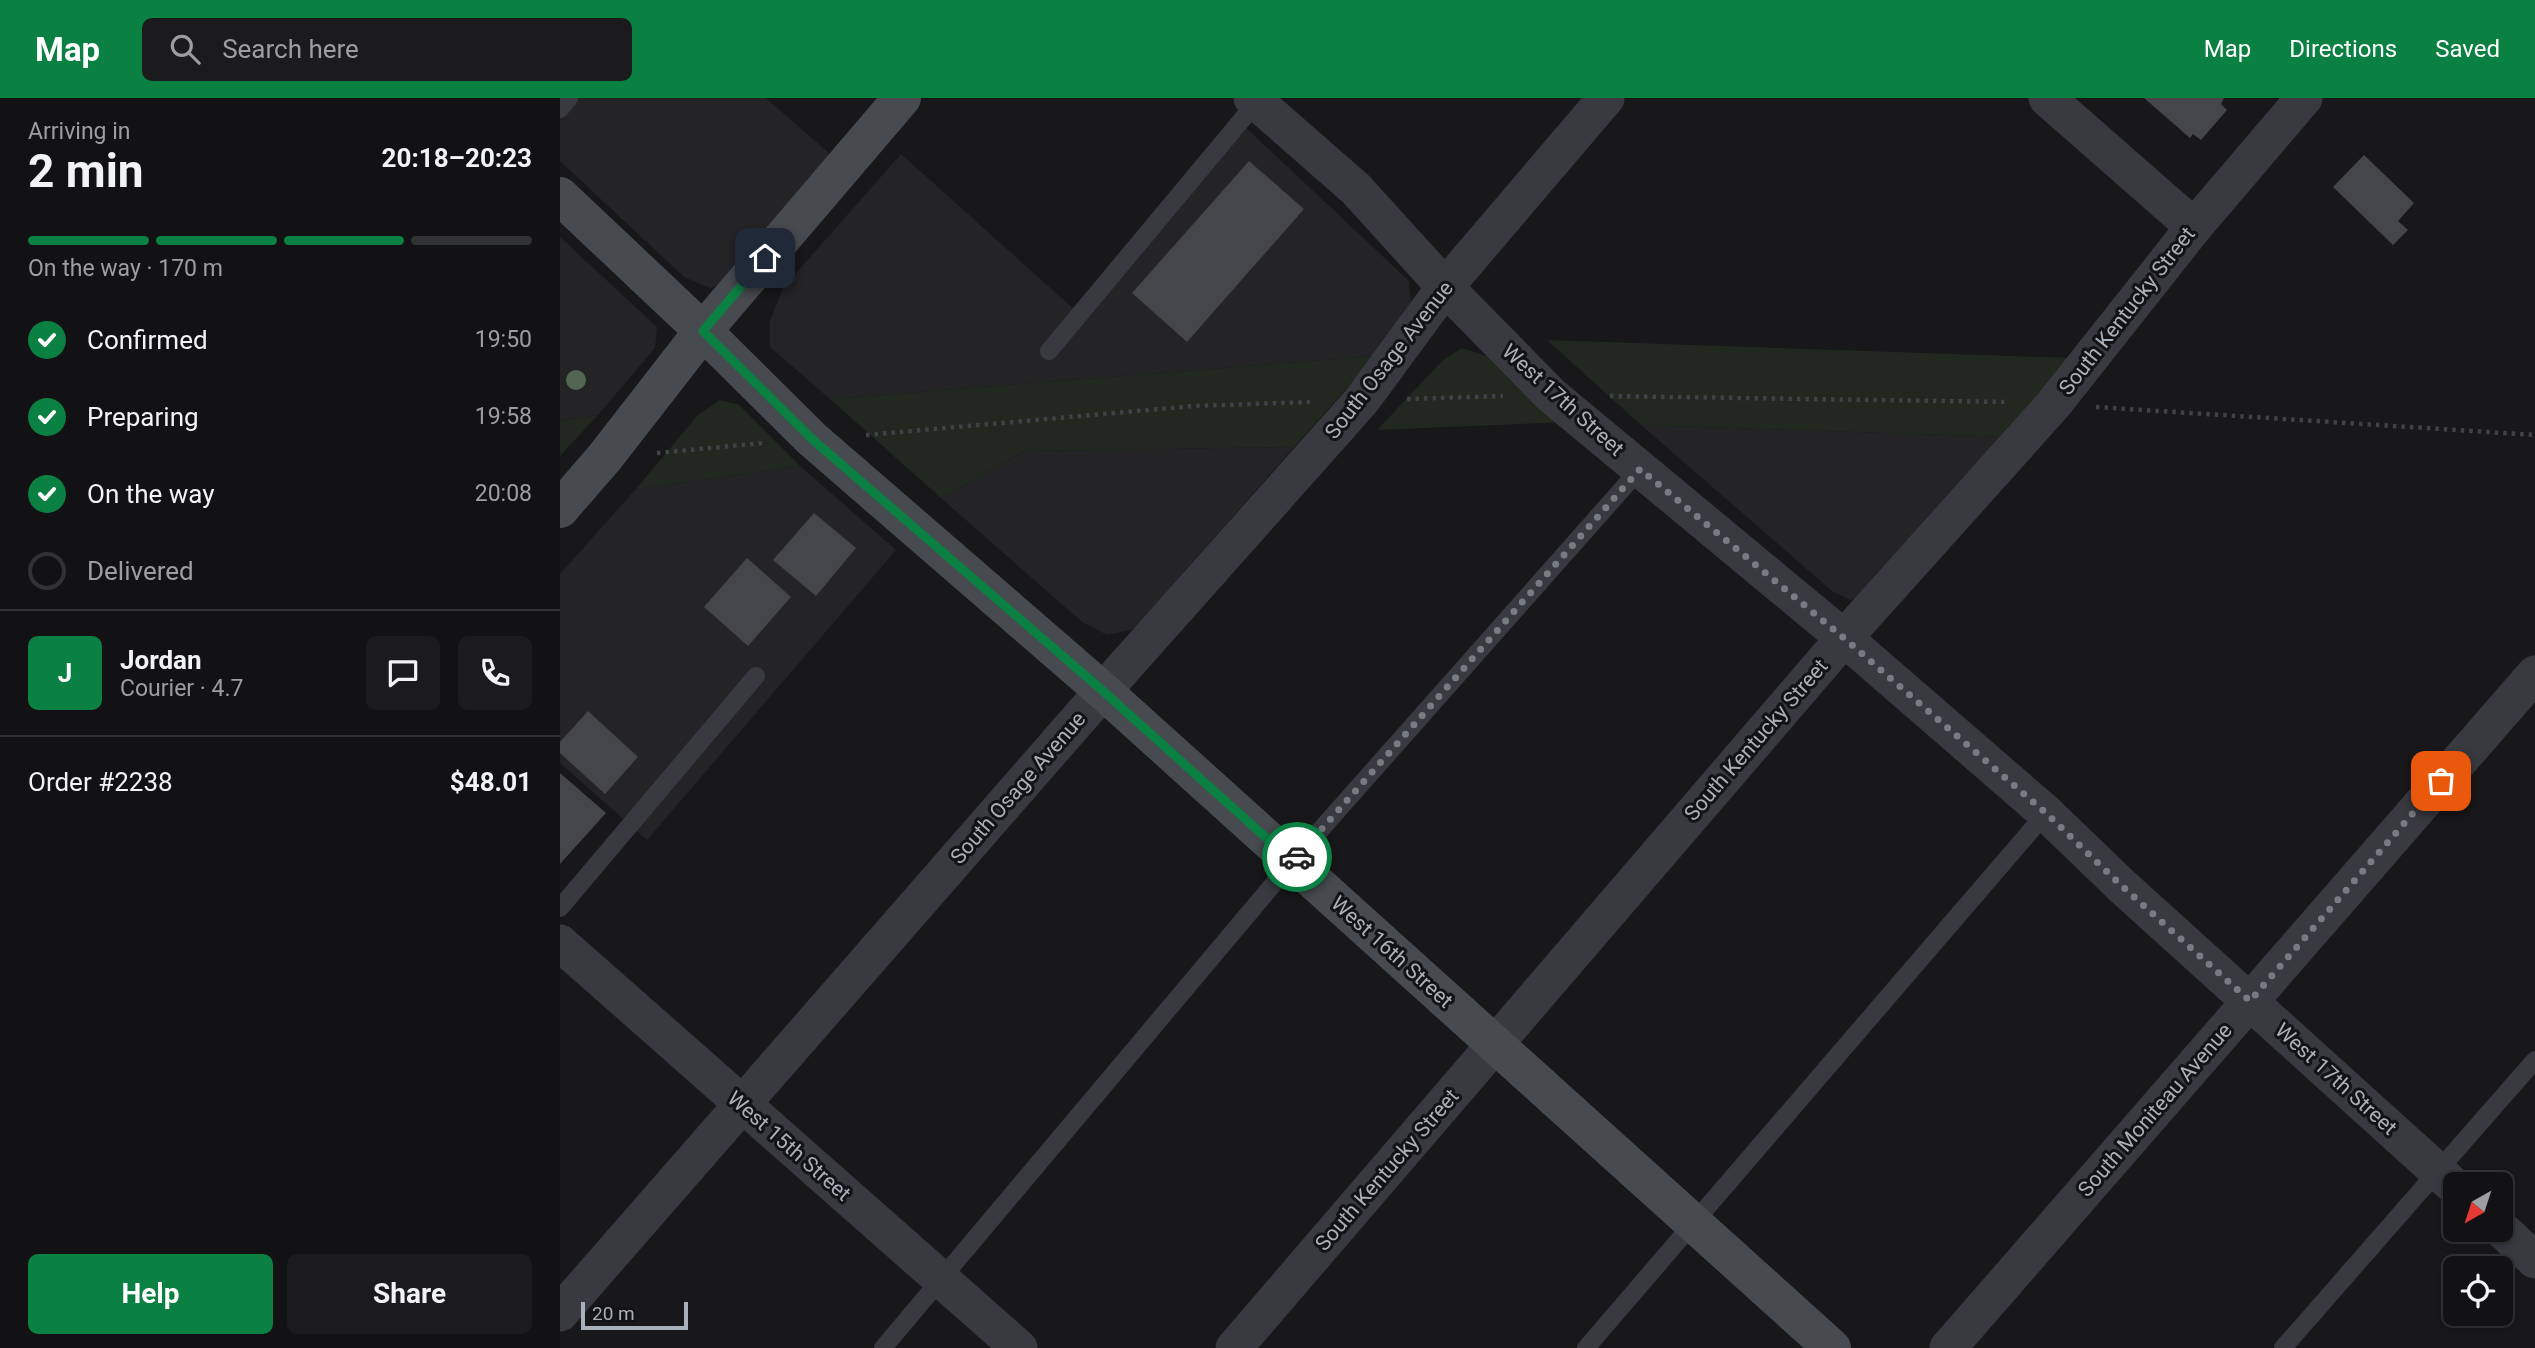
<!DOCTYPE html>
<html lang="en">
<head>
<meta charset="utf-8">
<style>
  :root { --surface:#121214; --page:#1b1b1d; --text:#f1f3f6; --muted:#9c9ea0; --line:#313234; --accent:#0b8043 }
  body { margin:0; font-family:Roboto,sans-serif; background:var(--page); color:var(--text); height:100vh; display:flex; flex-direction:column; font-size:26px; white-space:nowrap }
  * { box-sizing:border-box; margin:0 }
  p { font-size:23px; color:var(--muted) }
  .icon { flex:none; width:38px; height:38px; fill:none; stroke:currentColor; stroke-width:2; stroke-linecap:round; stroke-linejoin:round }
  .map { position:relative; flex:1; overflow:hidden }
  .panel { display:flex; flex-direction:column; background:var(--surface); width:560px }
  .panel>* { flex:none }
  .needle { width:46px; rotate:219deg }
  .tools { position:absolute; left:1883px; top:1074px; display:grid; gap:14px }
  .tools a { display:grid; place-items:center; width:70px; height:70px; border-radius:10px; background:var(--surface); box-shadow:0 4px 10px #0003,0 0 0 2px var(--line); font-size:35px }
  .scale { position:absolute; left:21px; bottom:18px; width:107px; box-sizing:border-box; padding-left:7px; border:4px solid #aab0ba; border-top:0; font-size:19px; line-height:24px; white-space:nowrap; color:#aab0ba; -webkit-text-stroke:5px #131315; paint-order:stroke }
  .pin { position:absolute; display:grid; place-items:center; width:60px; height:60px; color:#fff; margin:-30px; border-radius:14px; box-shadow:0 4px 10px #0006 }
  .courier { position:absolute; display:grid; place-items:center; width:70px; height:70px; margin:-35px; border:5px solid #0b8043; border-radius:50%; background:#fff; color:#222; box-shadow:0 2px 9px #0007 }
  .head em { font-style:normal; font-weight:700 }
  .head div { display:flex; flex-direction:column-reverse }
  .head { display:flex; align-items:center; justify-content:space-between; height:119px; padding:0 28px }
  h1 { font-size:46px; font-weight:700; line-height:52px }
  .bar { display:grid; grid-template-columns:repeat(4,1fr); gap:10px 7px; align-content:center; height:84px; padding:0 28px }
  .bar i { height:9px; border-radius:5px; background:var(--line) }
  .bar .selected { background:var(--accent) }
  .bar p { grid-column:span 4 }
  .line { display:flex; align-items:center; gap:18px; padding:0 28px; border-top:2px solid var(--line) }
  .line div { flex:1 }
  .round { display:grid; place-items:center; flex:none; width:74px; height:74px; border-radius:10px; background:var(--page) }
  ol { padding:0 28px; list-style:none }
  li { display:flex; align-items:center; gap:21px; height:77px }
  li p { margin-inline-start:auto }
  li .icon { padding:7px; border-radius:50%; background:var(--accent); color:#fff; stroke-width:4 }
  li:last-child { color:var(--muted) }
  li i { width:38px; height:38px; border:4px solid var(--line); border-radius:50% }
  .primary-button { display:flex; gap:14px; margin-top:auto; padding:14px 28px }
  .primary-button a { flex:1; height:80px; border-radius:10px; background:var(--accent); color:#fff; font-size:28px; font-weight:700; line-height:80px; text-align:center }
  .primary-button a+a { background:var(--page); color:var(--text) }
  header { display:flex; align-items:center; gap:42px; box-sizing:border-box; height:98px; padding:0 35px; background:var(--accent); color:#fff }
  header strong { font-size:33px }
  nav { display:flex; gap:38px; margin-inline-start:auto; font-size:24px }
  .search { width:490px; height:63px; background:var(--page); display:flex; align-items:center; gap:18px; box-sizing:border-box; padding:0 24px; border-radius:10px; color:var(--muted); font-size:26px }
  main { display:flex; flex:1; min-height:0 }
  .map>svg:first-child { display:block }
</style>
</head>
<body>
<header>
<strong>Map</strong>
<div class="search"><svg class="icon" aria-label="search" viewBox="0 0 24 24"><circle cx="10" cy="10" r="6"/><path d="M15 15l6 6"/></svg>Search here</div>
<nav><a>Map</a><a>Directions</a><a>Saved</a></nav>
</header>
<main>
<section class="panel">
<div class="head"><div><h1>2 min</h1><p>Arriving in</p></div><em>20:18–20:23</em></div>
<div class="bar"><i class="selected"></i><i class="selected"></i><i class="selected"></i><i></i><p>On the way · 170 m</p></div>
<ol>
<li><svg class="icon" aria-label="check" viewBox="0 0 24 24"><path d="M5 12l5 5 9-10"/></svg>Confirmed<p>19:50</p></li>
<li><svg class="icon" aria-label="check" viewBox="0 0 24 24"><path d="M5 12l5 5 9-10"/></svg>Preparing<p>19:58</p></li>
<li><svg class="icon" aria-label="check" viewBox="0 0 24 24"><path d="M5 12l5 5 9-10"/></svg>On the way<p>20:08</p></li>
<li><i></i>Delivered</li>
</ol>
<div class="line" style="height:126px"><b class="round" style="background:var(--accent);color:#fff">J</b><div><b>Jordan</b><p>Courier · 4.7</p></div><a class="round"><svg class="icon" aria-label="chat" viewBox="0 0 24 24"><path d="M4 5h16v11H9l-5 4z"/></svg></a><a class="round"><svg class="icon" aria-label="phone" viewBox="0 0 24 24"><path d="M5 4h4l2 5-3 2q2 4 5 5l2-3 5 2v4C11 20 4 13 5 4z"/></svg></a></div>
<div class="line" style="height:91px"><div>Order #2238</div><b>$48.01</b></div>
<div class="primary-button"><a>Help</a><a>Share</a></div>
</section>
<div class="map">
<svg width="1975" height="1250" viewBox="0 0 1975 1250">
  <rect width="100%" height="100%" fill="#18181a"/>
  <!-- built -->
  <path fill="#242427" d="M0 0H206L278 63 172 183 150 190 124 179 0 63Z
    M681 25 849 183 852 216 816 258 270 301 210 249V223L223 190 341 56 516 213Z
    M0 139 97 229 95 250 38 317 0 323Z
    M1081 327 1451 339 1313 492 1291 502 1272 493Z
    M734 349 574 531 547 537 522 524 381 400 464 353Z
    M240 368 336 452 87 742 0 665V476L76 391Z"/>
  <!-- green -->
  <path fill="#202820" d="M987 242 1514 260 1451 339 1081 327Z
    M902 250 933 260 1006 324 817 332 883 262Z
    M816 258 734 349 464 353 381 400 270 301Z
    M160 302 179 307 240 368 76 391 138 317Z
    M38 317 0 358V323Z"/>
  <!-- building -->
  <path fill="#44464a" d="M1584 0H1664L1661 6 1667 12 1641 42 1633 36 1630 40Z
    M1804 57 1854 105 1838 123 1848 132 1833 147 1773 89Z
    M689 63 744 111 627 244 572 195Z
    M254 415 296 450 256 498 213 462Z
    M187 460 231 499 188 548 144 509Z
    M28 613 78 659 45 696 0 655V644Z
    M0 675 46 715 0 766Z"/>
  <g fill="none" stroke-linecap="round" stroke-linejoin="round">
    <!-- path -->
    <path stroke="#3f4246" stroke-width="4.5" stroke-dasharray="3.5 5" stroke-linecap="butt" d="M1050 298 1447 304
      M847 301 943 298
      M1536 309 1975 337
      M306 337 634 308 750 304
      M97 355 204 345"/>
    <!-- lane -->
    <path stroke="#393a3f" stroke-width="18" d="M0 11 9 0
      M489 253 700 0
      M0 810 196 578
      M323 1250 732 764 1080 371
      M1026 1250 1486 715
      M1723 1250 1975 962"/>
    <!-- street -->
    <path stroke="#393a3f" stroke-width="37" d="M692 0 796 91 885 189 991 297 1284 540 1486 715 1563 789 1895 1089
      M1487 0 1634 129
      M0 845 459 1250
      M1941 1131 1975 1162
      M0 1215 543 593 802 302 885 189 1046 0
      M674 1250 1284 540 1493 307 1634 129 1744 0
      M1388 1250 1975 576"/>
    <!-- secondary -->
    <path stroke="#474a4f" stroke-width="38" d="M0 98 143 233 252 341 543 593 1272 1250
      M0 411 45 359 143 233 342 0"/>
  </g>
  <!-- trees -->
  <circle fill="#536653" cx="16" cy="282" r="10"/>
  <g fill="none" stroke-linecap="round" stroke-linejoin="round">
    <!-- done -->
    <path stroke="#777b82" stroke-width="7" stroke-dasharray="0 12.6" d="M737 759 1080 371 1284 540 1486 715 1563 789 1690 903 1881 683"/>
    <!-- route -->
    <path stroke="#0b8043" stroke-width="9" d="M205 160 143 233 252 341 543 593 733 764 737 759"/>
  </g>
  <g text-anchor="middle" stroke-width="6" stroke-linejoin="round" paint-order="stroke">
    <!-- street labels -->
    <g font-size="21" fill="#aab0ba" stroke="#131315">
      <text transform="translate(1567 213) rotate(-52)" y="7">South Kentucky Street</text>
      <text transform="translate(829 262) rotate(-52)" y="7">South Osage Avenue</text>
      <text transform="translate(1003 302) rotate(42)" y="7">West 17th Street</text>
      <text transform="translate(1196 642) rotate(-49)" y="7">South Kentucky Street</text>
      <text transform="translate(458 690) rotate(-49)" y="7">South Osage Avenue</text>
      <text transform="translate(832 854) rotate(42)" y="7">West 16th Street</text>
      <text transform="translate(1776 981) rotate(42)" y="7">West 17th Street</text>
      <text transform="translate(1595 1012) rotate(-49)" y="7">South Moniteau Avenue</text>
      <text transform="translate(229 1048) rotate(41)" y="7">West 15th Street</text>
      <text transform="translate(827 1072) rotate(-49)" y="7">South Kentucky Street</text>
    </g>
  </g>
</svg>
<div class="tools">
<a><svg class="needle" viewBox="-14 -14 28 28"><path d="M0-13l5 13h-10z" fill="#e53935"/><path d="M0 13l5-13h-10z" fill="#9c9ea0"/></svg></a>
<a><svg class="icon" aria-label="locate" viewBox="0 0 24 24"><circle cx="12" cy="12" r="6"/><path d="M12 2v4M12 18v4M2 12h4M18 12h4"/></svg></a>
</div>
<div class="scale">20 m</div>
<div class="pin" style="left:1881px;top:683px;background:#ea580c"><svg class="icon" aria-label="bag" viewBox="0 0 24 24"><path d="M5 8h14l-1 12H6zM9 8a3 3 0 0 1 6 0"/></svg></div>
<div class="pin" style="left:205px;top:160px;background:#1f2937"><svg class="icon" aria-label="home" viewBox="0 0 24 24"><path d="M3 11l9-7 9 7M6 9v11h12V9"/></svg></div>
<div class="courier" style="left:737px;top:759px"><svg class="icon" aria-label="car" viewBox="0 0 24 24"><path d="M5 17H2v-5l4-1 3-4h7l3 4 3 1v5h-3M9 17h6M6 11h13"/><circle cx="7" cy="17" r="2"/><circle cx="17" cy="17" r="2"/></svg></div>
</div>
</main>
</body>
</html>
